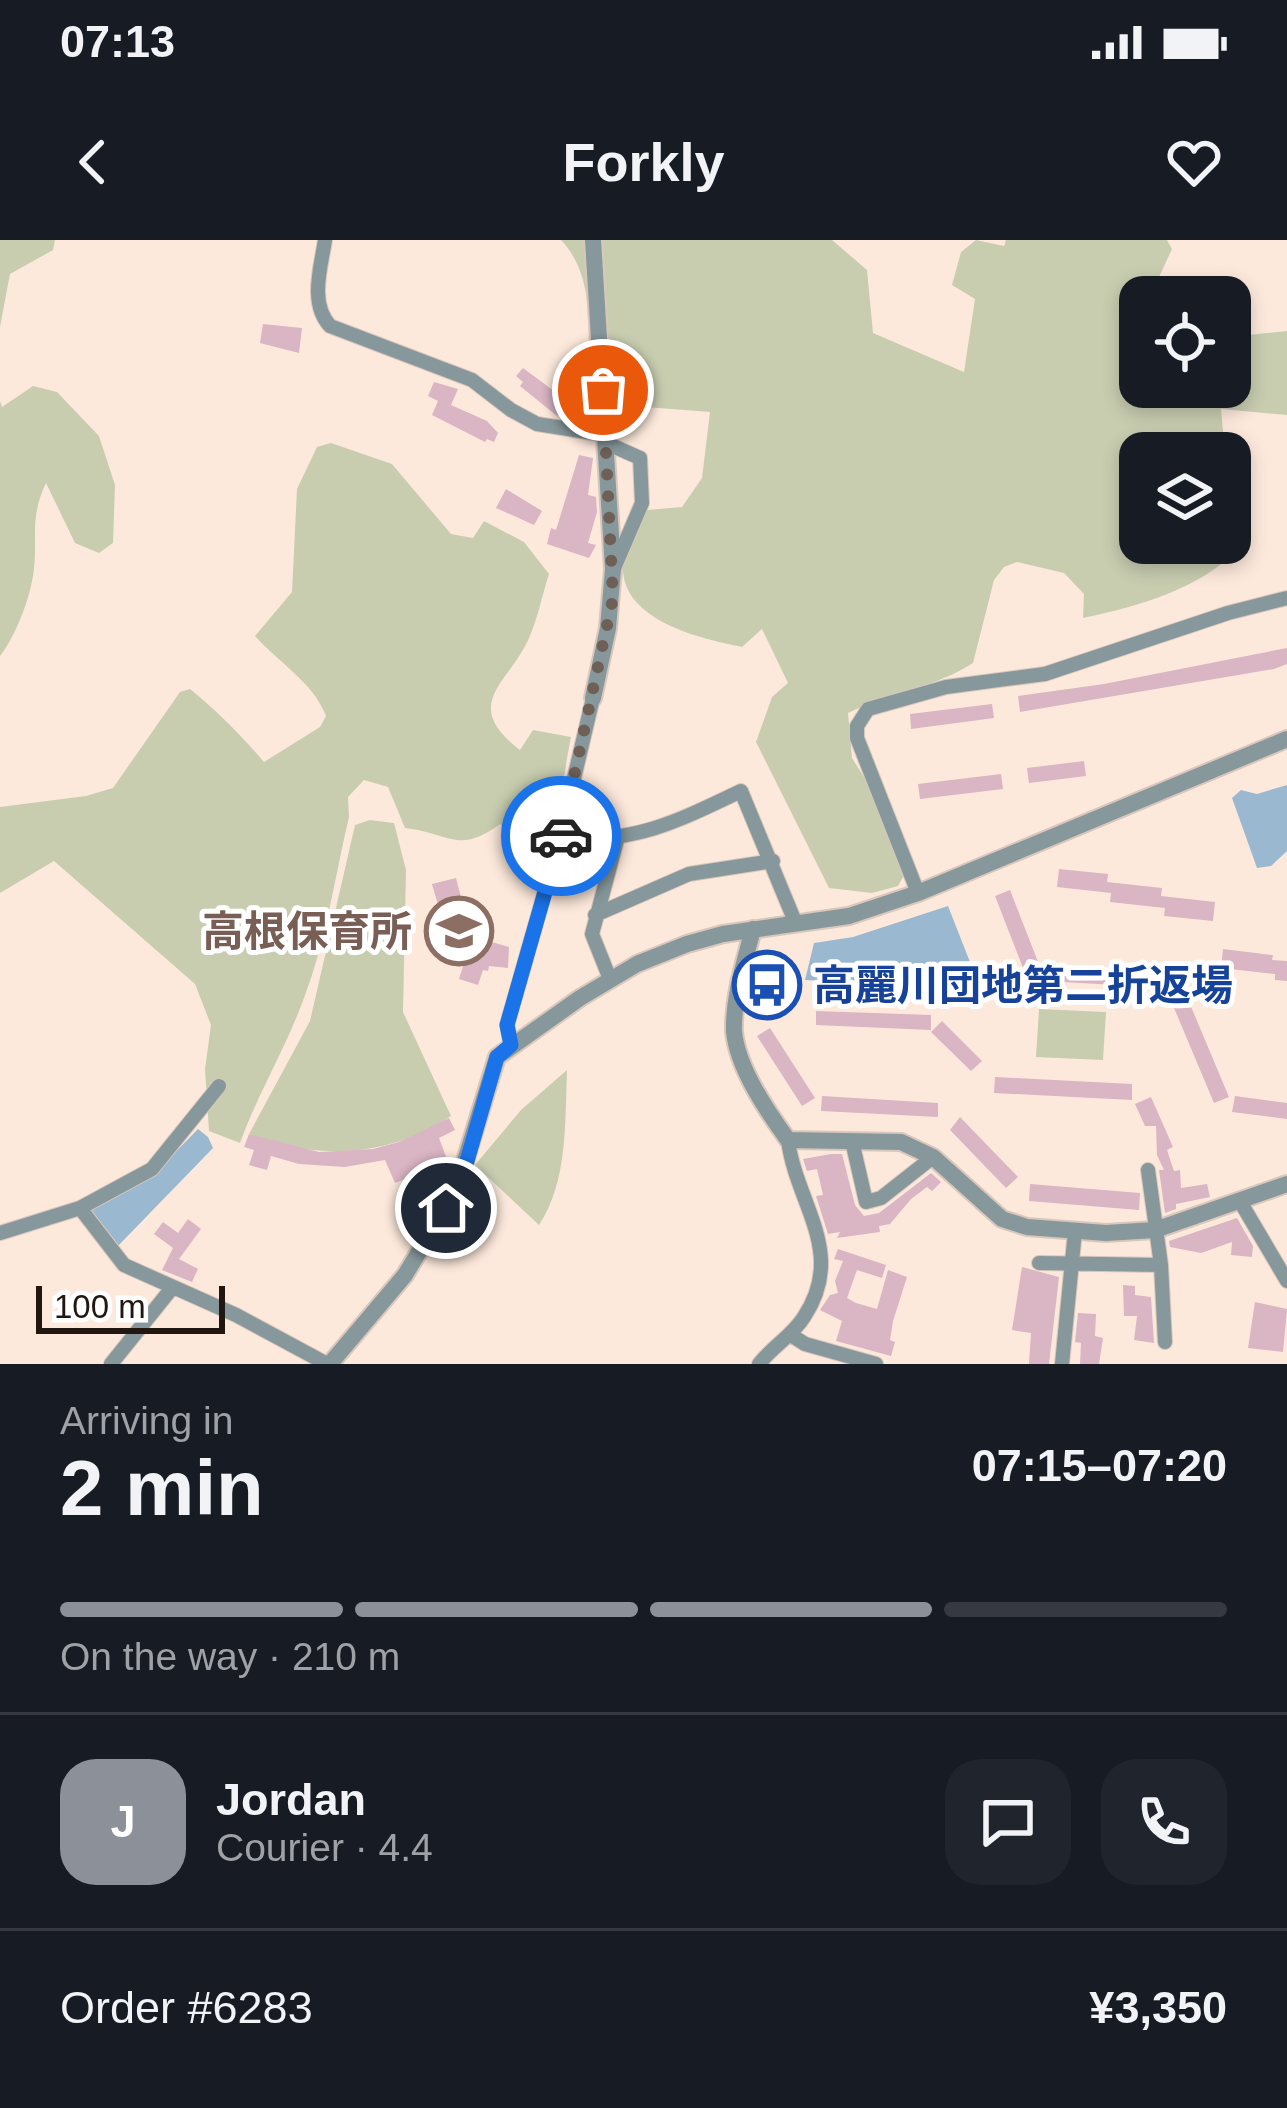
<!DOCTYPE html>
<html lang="en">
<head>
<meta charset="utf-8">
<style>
  :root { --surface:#171b24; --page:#20242c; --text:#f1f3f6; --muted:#9ea1a6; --line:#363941; --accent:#8c9099 }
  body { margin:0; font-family:Helvetica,"Noto Sans JP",sans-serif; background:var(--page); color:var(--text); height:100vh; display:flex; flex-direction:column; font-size:45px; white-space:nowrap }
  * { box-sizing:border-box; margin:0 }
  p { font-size:39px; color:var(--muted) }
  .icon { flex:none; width:66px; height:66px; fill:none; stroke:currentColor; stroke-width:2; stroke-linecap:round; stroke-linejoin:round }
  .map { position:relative; height:1124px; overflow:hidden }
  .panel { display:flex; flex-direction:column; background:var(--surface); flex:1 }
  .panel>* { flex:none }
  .fabs { position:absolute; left:1119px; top:36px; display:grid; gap:24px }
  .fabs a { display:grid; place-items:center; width:132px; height:132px; border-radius:24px; background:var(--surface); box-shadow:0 6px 18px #0003; font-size:60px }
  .scale { position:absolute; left:36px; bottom:30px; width:189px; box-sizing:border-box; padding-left:12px; border:6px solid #221710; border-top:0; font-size:33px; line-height:42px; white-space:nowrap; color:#221710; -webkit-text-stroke:9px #fff; paint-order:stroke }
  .pin { position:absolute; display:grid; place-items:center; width:102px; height:102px; color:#fff; margin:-51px; border:6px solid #fff; border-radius:50%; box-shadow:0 3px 12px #0007 }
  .courier { position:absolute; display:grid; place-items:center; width:120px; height:120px; margin:-60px; border:9px solid #1a73e8; border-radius:50%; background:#fff; color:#222; box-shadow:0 3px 15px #0007 }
  .headline em { font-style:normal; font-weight:800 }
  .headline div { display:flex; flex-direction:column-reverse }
  .headline { display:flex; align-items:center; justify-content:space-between; height:204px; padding:0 60px }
  h1 { font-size:78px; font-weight:800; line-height:90px }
  .bar { display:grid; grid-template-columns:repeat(4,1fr); gap:18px 12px; align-content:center; height:144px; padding:0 60px }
  .bar i { height:15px; border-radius:9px; background:var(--line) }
  .bar .on { background:var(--accent) }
  .bar p { grid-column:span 4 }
  .line { display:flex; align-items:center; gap:30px; padding:0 60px; border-top:3px solid var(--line) }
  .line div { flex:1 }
  .round { display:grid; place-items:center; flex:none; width:126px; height:126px; border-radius:36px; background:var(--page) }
  .status { display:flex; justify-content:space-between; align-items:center; height:84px; padding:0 60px; background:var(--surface); direction:ltr }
  .status svg { height:33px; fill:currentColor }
  header { display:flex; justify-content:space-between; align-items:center; height:156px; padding:0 60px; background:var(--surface); font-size:54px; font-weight:800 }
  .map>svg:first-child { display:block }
</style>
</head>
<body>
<div class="status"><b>07:13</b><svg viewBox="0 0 49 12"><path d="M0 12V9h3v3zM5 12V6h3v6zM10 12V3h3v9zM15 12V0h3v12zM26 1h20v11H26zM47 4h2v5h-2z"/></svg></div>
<header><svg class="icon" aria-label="back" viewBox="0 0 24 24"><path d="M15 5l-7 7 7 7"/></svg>Forkly<svg class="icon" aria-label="heart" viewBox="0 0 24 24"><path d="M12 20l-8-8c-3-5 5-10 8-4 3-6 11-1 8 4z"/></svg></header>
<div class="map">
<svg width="1287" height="1124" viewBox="0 0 1287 1124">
  <rect width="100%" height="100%" fill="#fde9dc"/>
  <!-- green -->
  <path fill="#c8cdb0" d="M0 0H55L53 10 10 34 0 87Z
    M561 0H832L867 30 873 93 964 132 975 59 952 45 961 12 976 0 1004 6 1006 0H1167L1172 9 1159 37 1161 57H1140V147H1230V97L1287 91V175L1221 169 1225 213H1140V303H1230V269L1239 309C1197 350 1139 366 1083 378L1084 354 1064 333 1017 322 1004 327 994 340 973 423C934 448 889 453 848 473L852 518 877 558 903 637 898 646 872 653 829 648 756 502 772 457 788 443 762 389 742 407C696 398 608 377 625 312 628 298 640 282 647 270L682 267 702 238 710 172 619 165 588 150C587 99 598 39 561 0Z
    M33 146 57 152 99 196 115 245 113 303 99 313 75 303 46 243C28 281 39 299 33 336 29 361 15 397 0 416V161L2 167Z
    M331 203 392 224 451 294 473 298 484 281 524 302 549 334C542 355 538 378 529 398 510 443 459 463 520 510L533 490 571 497C560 551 567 569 516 599L500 584C458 615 450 593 405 588L388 547 364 540 348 557 349 577C335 636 326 701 304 758 286 808 258 853 240 903L209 891 205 829 211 785 195 744 54 621 0 653V567L86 556 113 548 180 452 190 449C217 471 241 495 264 522L320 487 326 476C314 443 278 422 255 396L292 352 297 249 317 207Z
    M370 580 394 583 406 630 403 772 451 876C390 918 316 920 249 894L310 781 355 585Z
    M1039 769 1106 772 1103 820 1036 817Z
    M567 830C565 881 568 942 539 985L475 925 521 870Z"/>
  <!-- water -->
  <path fill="#9bb8d1" d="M1287 545V611L1271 626 1257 628 1232 558 1241 550 1257 554Z
    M948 666 981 750 805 740 814 703 853 697Z
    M198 889 208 897 213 908 116 1008 89 970 156 932Z"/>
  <!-- building -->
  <path fill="#dab5c4" d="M263 84 302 88 299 113 260 103Z
    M523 128 566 160 557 176 520 146 523 142 516 136Z
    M434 142 458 149 451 165 487 181 498 193 494 202 487 199 485 202 432 175 438 161 428 156Z
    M579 215 593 218 588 255 596 257 597 272 588 303 596 305 589 318 547 304 551 288 556 290Z
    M506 249 542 271 534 285 496 268Z
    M1287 408V424L1274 429 1020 472 1018 456 1104 444Z
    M992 464 994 478 911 489 910 474Z
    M1084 521 1086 536 1029 543 1027 528Z
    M1001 534 1003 549 920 559 918 544Z
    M1059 629 1108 634 1107 642 1162 648 1161 656 1215 662 1213 681 1164 676 1165 668 1110 662 1111 653 1057 647Z
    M456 638 471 696 509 707 508 728 489 726 488 731 483 730 478 745 459 739 465 720 455 724 432 644Z
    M1010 650 1040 727 1025 733 995 656Z
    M1223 709 1273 715 1272 720 1287 721V741L1275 740V734L1221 728Z
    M1045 725 1155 731 1154 747 1044 741Z
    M1184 750 1229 857 1214 863 1169 756Z
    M816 771 931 775V790L816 785Z
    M942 781 982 821 971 831 931 792Z
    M770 788 815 858 802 866 757 796Z
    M995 837 1132 844V860L994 853Z
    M822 856 938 863V877L821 871Z
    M1235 856 1287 863V879L1232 872Z
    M1151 857 1173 907 1167 910 1174 931 1180 930 1181 948 1207 944 1210 957 1176 964V969L1165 973 1159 930H1164L1157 915 1156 886H1145L1135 864Z
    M960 877 1018 937 1006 948 950 890Z
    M449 878 455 890 439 898 448 922 427 931 437 956 427 962 416 935 395 943 385 920 345 927 299 924 271 916 267 930 249 925 254 910 244 907 249 894 319 912 373 909 399 902Z
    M831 914H842L855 965 864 976 879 973 931 933 941 942 932 951 927 947 911 959 890 984 879 986 880 992 837 998 840 992 828 994 816 956 823 955 817 929 807 931 803 919Z
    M1030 944 1140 953 1139 970 1029 961Z
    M1237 978 1253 1006 1252 1017 1231 1015 1232 1002 1201 1013 1170 1007 1169 1001Z
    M188 979 201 989 179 1019 198 1029 192 1042 162 1030 173 1008 154 994 163 982 178 993Z
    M838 1009 886 1025 882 1038 857 1030 847 1058 856 1063 877 1069 888 1030 907 1037 893 1081 890 1100 895 1102 891 1116 836 1101 842 1081 820 1070 830 1055 838 1053 835 1041 843 1021 834 1019Z
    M1022 1027 1059 1037 1049 1124H1029L1031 1093 1012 1090Z
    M1123 1045 1135 1046V1055L1151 1057 1154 1103 1134 1100 1137 1076H1124Z
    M1255 1062 1287 1069 1283 1112 1248 1108Z
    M1078 1073 1096 1074 1095 1096 1103 1098 1099 1124H1080L1081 1103 1075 1102Z"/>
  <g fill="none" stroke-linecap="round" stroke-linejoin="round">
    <defs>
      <path id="minor" d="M325 0C321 27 309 63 330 86L472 140 511 170 537 184 606 195
        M606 203 640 218 642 263 615 326
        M559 602C641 599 668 586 741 551L796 684
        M918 653 857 498V486L868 469 946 447 1045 434 1228 373 1287 358
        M595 675 689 634 773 621
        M610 739 592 694 617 600
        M511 805 507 785 559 602 593 458
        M852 901 866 962 881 958 933 917
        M1148 930 1161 1025 1165 1102
        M1241 963 1287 1041
        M80 968 124 1025 236 1075 327 1124
        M0 993 80 968 152 929 219 846
        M1039 1023 1161 1025
        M791 1095 805 1104 876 1124
        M111 1124 172 1048
        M759 1124C773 1106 792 1096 804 1077 847 1012 796 964 788 900
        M1062 1124 1075 991"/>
      <path id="tertiary" d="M593 458 608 388 613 329 593 0
        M753 689C745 721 733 757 734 791 737 827 767 871 788 900L901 902 933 917 1002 979 1027 987 1106 993 1155 990 1287 944
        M330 1124 405 1035 456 950 497 817 580 758 637 724 687 704 723 694 849 676 918 653 1287 499"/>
    </defs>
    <!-- minor casing -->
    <use href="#minor" stroke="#dac7bb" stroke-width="16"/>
    <!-- tertiary casing -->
    <use href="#tertiary" stroke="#dac7bb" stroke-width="20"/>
    <!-- minor -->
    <use href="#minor" stroke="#87989c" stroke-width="14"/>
    <!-- tertiary -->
    <use href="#tertiary" stroke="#87989c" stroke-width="16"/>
  </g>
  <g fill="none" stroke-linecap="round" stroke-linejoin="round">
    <!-- done -->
    <path stroke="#6f6057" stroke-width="12" stroke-dasharray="0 21.6" d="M561 596 613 358 603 150"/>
    <!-- route -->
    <path stroke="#1a73e8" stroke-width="15" d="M446 968 465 928 497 817 511 805 507 785 561 596"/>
  </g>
  <!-- icons -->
  <defs>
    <symbol id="school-ring" viewBox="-11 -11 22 22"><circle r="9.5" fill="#fff" stroke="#8d6e63" stroke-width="1.5"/><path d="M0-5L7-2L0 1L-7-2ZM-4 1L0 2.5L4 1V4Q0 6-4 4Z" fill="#8d6e63"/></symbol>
    <symbol id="bus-ring" viewBox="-11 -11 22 22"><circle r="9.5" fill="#fff" stroke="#1a4fb4" stroke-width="1.5"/><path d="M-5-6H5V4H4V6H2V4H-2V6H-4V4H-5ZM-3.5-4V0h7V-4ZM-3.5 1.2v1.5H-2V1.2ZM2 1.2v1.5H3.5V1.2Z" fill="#1a4fb4"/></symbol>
  </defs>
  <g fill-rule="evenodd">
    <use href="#school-ring" x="421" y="653" width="76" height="76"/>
    <use href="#bus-ring" x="729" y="707" width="76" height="76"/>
  </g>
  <g text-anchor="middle" stroke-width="10" stroke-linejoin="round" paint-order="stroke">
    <!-- education labels -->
    <g font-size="42" font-weight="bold" fill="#785e54" stroke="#fff" text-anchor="end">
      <text x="412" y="706">高根保育所</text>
    </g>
    <!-- transit labels -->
    <g font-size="42" font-weight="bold" fill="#164399" stroke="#fff" text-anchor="start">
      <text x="813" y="760">高麗川団地第二折返場</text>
    </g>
  </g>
</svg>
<div class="fabs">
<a><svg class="icon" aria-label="locate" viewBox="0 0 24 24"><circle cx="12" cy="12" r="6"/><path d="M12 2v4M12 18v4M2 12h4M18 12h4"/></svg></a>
<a><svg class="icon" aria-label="layers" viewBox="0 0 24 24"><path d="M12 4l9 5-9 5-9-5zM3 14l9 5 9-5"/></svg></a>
</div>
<div class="scale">100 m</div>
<div class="pin" style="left:603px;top:150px;background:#ea580c"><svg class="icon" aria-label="bag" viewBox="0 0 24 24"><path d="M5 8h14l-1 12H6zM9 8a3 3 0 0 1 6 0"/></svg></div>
<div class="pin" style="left:446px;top:968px;background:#1f2937"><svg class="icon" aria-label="home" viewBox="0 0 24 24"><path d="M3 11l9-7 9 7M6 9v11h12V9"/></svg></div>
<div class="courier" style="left:561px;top:596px"><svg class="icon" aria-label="car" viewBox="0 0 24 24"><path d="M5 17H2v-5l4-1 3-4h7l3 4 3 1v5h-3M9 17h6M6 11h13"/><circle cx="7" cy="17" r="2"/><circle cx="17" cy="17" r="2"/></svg></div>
</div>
<section class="panel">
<div class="headline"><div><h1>2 min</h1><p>Arriving in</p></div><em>07:15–07:20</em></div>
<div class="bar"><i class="on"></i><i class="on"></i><i class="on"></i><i></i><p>On the way · 210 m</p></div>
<div class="line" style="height:216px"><b class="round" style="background:var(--accent);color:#fff">J</b><div><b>Jordan</b><p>Courier · 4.4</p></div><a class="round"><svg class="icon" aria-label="chat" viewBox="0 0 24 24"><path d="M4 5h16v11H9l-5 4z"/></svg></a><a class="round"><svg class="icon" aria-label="phone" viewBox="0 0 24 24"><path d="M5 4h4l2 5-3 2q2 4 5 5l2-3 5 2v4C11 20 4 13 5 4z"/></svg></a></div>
<div class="line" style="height:156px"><div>Order #6283</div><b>¥3,350</b></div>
</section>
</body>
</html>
